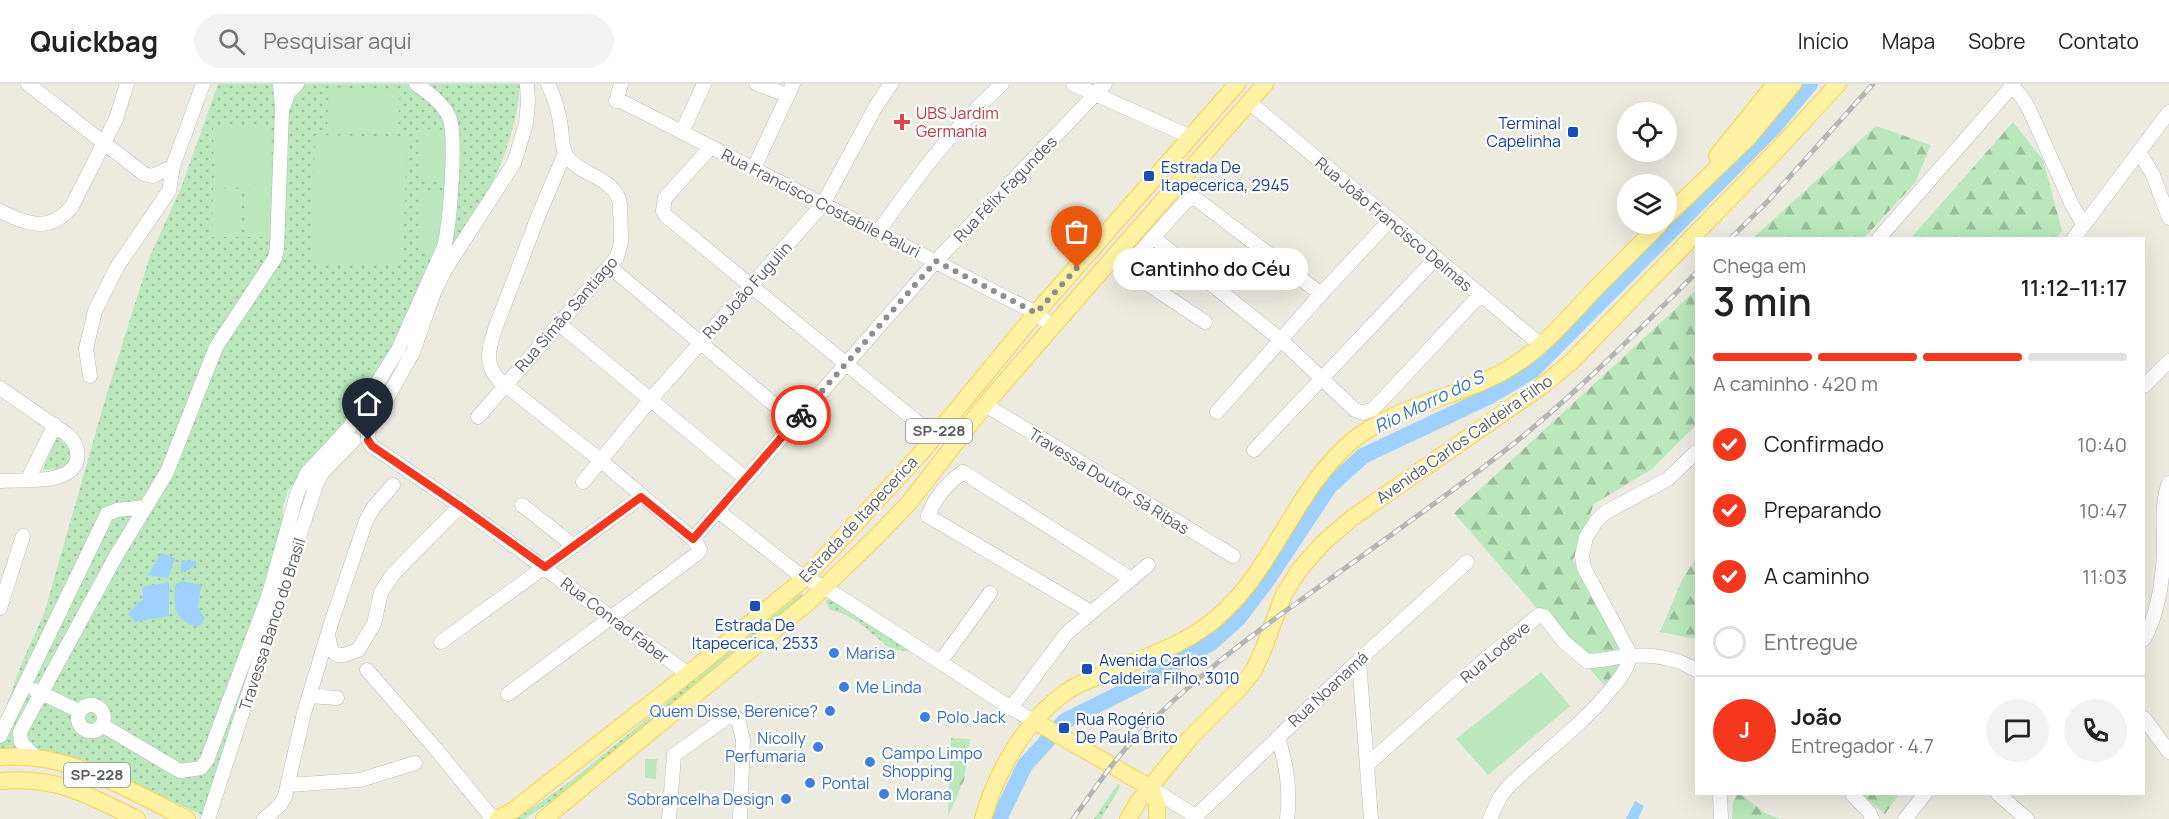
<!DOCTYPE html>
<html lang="pt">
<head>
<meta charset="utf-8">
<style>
  :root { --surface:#fff; --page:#f2f2f2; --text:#222; --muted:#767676; --line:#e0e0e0; --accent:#f5371e }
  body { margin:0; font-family:Manrope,sans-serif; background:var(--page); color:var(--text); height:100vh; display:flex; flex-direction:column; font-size:22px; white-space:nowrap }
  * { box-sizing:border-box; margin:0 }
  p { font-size:20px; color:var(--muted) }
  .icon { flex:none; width:33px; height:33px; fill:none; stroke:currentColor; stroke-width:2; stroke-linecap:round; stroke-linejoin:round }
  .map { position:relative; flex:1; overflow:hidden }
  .panel { position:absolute; left:1695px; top:153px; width:450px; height:558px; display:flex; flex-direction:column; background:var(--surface); border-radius:0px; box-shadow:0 6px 24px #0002 }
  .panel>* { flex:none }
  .buttons { position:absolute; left:1617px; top:18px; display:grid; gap:12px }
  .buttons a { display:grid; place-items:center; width:60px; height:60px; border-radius:50%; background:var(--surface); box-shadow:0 6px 24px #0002; font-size:30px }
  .pin { position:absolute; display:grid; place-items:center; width:51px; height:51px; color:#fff; margin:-62px -26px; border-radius:50% 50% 50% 0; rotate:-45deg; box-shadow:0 0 6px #0007 }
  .pin .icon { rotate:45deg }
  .courier { position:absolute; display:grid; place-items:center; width:60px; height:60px; margin:-30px; border:4px solid #f5371e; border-radius:50%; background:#fff; color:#222; box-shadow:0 2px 8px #0007 }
  .bubble { position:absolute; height:42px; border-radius:21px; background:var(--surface); box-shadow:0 6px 24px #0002; font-size:20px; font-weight:600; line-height:42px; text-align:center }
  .headline em { font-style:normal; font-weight:600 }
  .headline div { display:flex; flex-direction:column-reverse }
  .headline { display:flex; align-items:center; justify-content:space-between; height:102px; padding:0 18px }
  h1 { font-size:39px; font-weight:600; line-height:45px }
  .bar { display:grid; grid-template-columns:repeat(4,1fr); gap:9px 6px; align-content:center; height:72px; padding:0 18px }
  .bar i { height:8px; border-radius:4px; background:var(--line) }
  .bar .on { background:var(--accent) }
  .bar p { grid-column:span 4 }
  .line { display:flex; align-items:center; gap:15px; padding:0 18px; border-top:2px solid var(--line) }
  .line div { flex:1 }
  .round { display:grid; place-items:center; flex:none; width:63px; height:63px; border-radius:32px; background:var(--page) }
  ol { padding:0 18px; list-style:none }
  li { display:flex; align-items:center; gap:18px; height:66px }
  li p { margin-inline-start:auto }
  li .icon { padding:6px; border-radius:50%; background:var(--accent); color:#fff; stroke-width:4 }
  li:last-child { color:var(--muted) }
  li i { width:33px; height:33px; border:3px solid var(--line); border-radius:50% }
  header { display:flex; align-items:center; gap:36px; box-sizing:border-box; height:84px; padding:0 30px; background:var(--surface); border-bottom:2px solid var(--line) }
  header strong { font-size:28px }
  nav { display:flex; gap:33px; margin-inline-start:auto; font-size:21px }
  .search { width:420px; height:54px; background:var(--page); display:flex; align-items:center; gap:15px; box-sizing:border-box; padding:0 21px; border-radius:33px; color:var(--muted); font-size:22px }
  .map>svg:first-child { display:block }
</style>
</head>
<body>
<header>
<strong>Quickbag</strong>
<div class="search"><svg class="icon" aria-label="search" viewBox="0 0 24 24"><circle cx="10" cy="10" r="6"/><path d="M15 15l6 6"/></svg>Pesquisar aqui</div>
<nav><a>Início</a><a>Mapa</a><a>Sobre</a><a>Contato</a></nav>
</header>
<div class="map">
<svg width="2169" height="735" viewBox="0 0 2169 735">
  <defs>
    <pattern id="grass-dots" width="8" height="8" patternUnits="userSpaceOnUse" patternTransform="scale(1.5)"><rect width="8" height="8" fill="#bae7bc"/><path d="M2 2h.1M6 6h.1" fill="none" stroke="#9abe9c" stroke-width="1.8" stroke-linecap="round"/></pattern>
    <pattern id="forest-firs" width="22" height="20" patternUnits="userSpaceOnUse" patternTransform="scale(1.5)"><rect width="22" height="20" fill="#bae7bc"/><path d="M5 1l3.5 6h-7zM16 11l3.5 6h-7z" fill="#9abe9c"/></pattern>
  </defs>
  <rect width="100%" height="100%" fill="#edebe0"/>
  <!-- grass -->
  <path fill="url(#grass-dots)" d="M218 0H520C517 42 503 79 484 117L337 355 312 373 301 391 288 406 283 422 281 484 256 583 202 731 85 676 0 665V640L22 578 44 530 107 309 150 172 181 104Z
    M56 351 71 365 72 373 63 385 43 386Z
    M801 509 803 511 801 515 575 701 525 735H516L571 697Z
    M829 515 834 517 910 567 892 566 858 538 844 530 830 526 825 517Z
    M1118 700 1120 701 1119 705 1101 735H1094Z"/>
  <!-- forest -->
  <path fill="url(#forest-firs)" d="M2013 38 2043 76 2062 146 2057 154H1911Z
    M1876 42 1931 61 1915 99 1864 154H1753Z
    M1696 206V341L1652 385 1594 420 1573 476 1629 571 1609 607 1454 429Z
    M1696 474V555L1660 548 1682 496Z
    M951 654 970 655 964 696 948 733Z
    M1737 710H1740L1765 729 1780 735H1732L1733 719Z
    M1862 710H1899L1885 730Z"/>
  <!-- garden -->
  <path fill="#bae7bc" d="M329 3 400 6 398 49 327 46Z
    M213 44H270L271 100H214Z
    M419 45 447 46 446 96 419 94Z
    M315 51 407 53 403 180 312 178Z
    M247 103H271L270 153H246Z
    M213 104 242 105 241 153H212Z
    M446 109 441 168H420L422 110Z
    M1541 588 1570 622 1488 691 1456 655Z
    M645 675H657L656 695 645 694Z"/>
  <!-- water -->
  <path fill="#9ed1ff" d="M161 469 175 474 168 494 148 491Z
    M182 476 195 477 197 480 182 490 180 488Z
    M181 497 198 500 201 502 198 523 205 535 200 542C194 543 191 541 186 538 172 530 175 516 175 502Z
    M169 498V532L135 538 128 529 143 515 142 503Z
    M1635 717 1644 722 1638 735H1626Z"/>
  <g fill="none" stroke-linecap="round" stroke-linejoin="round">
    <!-- river -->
    <path stroke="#9ed1ff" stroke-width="16" d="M1055 648 1065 637 1151 594 1211 559 1238 535 1266 498 1329 403 1363 372 1490 312 1532 287 1773 44 1810 0
      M999 735 1025 681 1048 656"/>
    <defs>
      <path id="minor" d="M28 0 144 90 153 92 173 82
        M527 0 528 18 526 40 514 79 446 184 435 206 413 268 368 348V356L372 362 460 422 688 590
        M621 0 616 17 619 16 1036 229 1052 242
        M757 0 787 11
        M1073 0 1191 53
        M2012 2 2022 13 2029 25 2072 121 2084 141
        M1249 18 1541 261
        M284 21 288 9 297 0
        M682 48 704 0
        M711 63 665 114 663 127 666 132 934 352
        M2140 69 2153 91 2169 134
        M754 84 793 0
        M0 127C28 141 50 149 72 122L116 35 127 0
        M878 148C917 93 951 46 1002 0
        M1154 154 1281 256 1355 326 1363 329 1373 325 1382 316 1480 211
        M1879 154 2014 0
        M2074 154 2169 28
        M1112 176 1205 238
        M1132 177 1186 117 1195 114 1321 210
        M610 183 795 338
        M558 239 745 394
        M90 292 86 265 95 227 117 183 169 107 173 82 203 0
        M2144 302 2169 277
        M0 304 68 351C75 358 79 366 77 376 70 402 21 395 0 397
        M985 321 1051 360 1233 472
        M1217 328 1321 210 1390 136
        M478 333 617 173 621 158 620 119C613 91 580 93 566 71 562 64 562 53 561 44 559 29 555 14 548 0
        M1254 366 1436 174
        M28 395 55 341
        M583 398 650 316 823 120 876 22 891 0
        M522 421 574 462
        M718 427 796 488 835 510 1011 624 1036 638
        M693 455 936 177 1105 0
        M0 524 23 452
        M1091 528 928 432C935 413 946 400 963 388L1131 495
        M328 551 331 566 338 571H344L358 566 374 540 381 508 393 490 460 422
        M2144 555C2158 530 2163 494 2164 464 2164 442 2161 420 2169 399
        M441 558 641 413
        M1359 576 1371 735
        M941 577 990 509
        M367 586 436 665 493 735
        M35 606 79 627
        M508 610 698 469 700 465 693 455 600 376 498 295C484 279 489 264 495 245L539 130 565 69
        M309 612 337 614
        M78 634a13 13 0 1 1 26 0a13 13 0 1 1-26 0Z
        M1011 624 1067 549 1148 481
        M2144 634 2169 668
        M102 641 180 687 201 684 207 676 269 510 297 410 307 389 349 344 398 266 444 163C450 141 457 51 449 33 443 19 428 8 416 0
        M0 652 107 430 117 426 146 423
        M1278 653C1286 680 1291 706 1287 735
        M35 673 21 658 20 648 116 472 167 388 216 263 275 174 277 164 282 26 280 0
        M1368 680 1488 573 1539 531 1544 532 1564 558 1587 577C1601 577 1614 573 1629 572 1652 570 1676 574 1696 586
        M289 701 360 696 415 679
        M1151 704 1195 732
        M1720 710 1721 735
        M1852 710 1869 728 1872 735
        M1998 710 2027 735
        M208 735 316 401 323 388 354 356
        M264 735 280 721 285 712 304 629 332 536 366 437 373 424 393 401
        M669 735 674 671 730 631 738 635 743 656 740 735
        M1193 735 1359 576 1467 478
        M1490 735 1500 713 1508 703C1542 669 1582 642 1612 604 1617 597 1624 590 1627 582 1630 575 1629 570 1627 564L1584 484 1582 472 1586 453 1597 436 1606 428 1668 395 1696 368
        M1905 735 1925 710"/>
      <path id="major" d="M1717 72 1775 0
        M1666 133 1747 55 1793 0
        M1036 638 1151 704
        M0 673C69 667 128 706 187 735
        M0 697C58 692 87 711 137 735
        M1151 704 1157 720V735
        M498 735 515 725 688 590 806 493 920 370 1036 229 1237 0
        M544 735 811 516 875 454 908 420 985 321 1048 248 1265 0
        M983 735C996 688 1025 637 1066 608 1077 600 1091 595 1104 590 1144 573 1187 561 1220 531 1275 482 1295 405 1352 357 1398 320 1458 314 1508 285 1542 265 1568 234 1594 206 1616 184 1638 162 1660 140
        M1128 735 1138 718 1190 654 1239 605 1254 586 1263 566 1284 510 1300 485 1323 459 1352 434 1542 302 1571 278 1777 66 1838 0"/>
    </defs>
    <!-- minor casing -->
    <use href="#minor" stroke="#b8bbc0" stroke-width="15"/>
    <!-- major casing -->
    <use href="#major" stroke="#fbd04b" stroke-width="18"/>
    <!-- minor -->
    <use href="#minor" stroke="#fff" stroke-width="14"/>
    <!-- major -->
    <use href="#major" stroke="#fff3a3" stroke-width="16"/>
    <defs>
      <path id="rail" d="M1731 154 1768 117 1873 0
        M1073 735C1093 707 1113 677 1137 652 1190 597 1250 552 1312 508 1370 466 1428 425 1485 382 1561 325 1629 256 1696 189"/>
    </defs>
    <!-- rail casing -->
    <use href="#rail" stroke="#b4b5b5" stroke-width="5"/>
    <!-- rail -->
    <use href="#rail" stroke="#fff" stroke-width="3" stroke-dasharray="9" stroke-linecap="butt"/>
  </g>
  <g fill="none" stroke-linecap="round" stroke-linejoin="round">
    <!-- done -->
    <path stroke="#8d8f8e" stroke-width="6" stroke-dasharray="0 10.8" d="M801 331 936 177 1036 229 1077 184"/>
    <!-- route -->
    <path stroke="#f5371e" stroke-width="8" d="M368 356 372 362 460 422 545 483 641 413 693 455 801 331"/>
  </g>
  <!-- markers -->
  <path fill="#e0444e" stroke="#fff" stroke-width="2" d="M899 29h6v6h6v6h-6v6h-6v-6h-6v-6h6z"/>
  <g fill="#1a4fb4" stroke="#fff" stroke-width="2">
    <rect x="1567" y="42" width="12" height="12" rx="3"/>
    <rect x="1143" y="86" width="12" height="12" rx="3"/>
    <rect x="749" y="516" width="12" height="12" rx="3"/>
    <rect x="1081" y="579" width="12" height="12" rx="3"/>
    <rect x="1058" y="638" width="12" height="12" rx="3"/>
  </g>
  <g fill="#3f7fe0" stroke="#fff" stroke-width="2">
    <circle cx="834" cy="569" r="6"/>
    <circle cx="844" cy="603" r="6"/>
    <circle cx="830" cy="627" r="6"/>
    <circle cx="925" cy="633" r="6"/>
    <circle cx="818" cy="663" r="6"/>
    <circle cx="870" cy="678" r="6"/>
    <circle cx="810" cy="699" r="6"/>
    <circle cx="884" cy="710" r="6"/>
    <circle cx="786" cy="715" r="6"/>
  </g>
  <g text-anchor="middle" stroke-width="4.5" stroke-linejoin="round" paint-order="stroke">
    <!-- shield labels -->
    <g fill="#fff" stroke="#8b8e91" stroke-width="1.5">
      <rect x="906" y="335" width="66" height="24" rx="4.5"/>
      <rect x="64" y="679" width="66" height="24" rx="4.5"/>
    </g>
    <g font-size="15" font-weight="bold" fill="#595d62">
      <text x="939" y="352">SP-228</text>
      <text x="97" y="696">SP-228</text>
    </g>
    <!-- health labels -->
    <g font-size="16" fill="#be3a42" stroke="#fff" text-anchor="start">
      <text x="916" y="35">UBS Jardim<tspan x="916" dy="18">Germania</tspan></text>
    </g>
    <!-- transit labels -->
    <g font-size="16" fill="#164399" stroke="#fff" text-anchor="start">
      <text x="1561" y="45" text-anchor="end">Terminal<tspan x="1561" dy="18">Capelinha</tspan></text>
      <text x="1161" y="89">Estrada De<tspan x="1161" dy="18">Itapecerica, 2945</tspan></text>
      <text x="755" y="547" text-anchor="middle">Estrada De<tspan x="755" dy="18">Itapecerica, 2533</tspan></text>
      <text x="1099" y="582">Avenida Carlos<tspan x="1099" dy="18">Caldeira Filho, 3010</tspan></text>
      <text x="1076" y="641">Rua Rogério<tspan x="1076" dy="18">De Paula Brito</tspan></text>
    </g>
    <!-- street labels -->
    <g font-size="16" fill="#595d62" stroke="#fff">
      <text transform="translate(1005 105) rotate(-46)" y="6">Rua Félix Fagundes</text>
      <text transform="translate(821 119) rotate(27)" y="6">Rua Francisco Costabile Paluri</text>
      <text transform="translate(1394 140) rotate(40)" y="6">Rua João Francisco Delmas</text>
      <text transform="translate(747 206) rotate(-48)" y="6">Rua João Fugulin</text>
      <text transform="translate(566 230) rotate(-49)" y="6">Rua Simão Santiago</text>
      <text transform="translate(1464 355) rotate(-35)" y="6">Avenida Carlos Caldeira Filho</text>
      <text transform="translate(1109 397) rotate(32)" y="6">Travessa Doutor Sá Ribas</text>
      <text transform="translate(858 435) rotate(-47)" y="6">Estrada de Itapecerica</text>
      <text transform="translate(615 536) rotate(37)" y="6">Rua Conrad Faber</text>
      <text transform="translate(272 540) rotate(-72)" y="6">Travessa Banco do Brasil</text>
      <text transform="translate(1495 568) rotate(-40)" y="6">Rua Lodeve</text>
      <text transform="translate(1328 605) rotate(-43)" y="6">Rua Noanamá</text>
    </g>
    <!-- shop labels -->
    <g font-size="16" fill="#366cbe" stroke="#fff" text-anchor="start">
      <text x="846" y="575">Marisa</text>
      <text x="856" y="609">Me Linda</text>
      <text x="818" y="633" text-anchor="end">Quem Disse, Berenice?</text>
      <text x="937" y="639">Polo Jack</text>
      <text x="806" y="660" text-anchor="end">Nicolly<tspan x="806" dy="18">Perfumaria</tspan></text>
      <text x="882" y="675">Campo Limpo<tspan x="882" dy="18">Shopping</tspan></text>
      <text x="822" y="705">Pontal</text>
      <text x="896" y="716">Morana</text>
      <text x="774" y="721" text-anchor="end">Sobrancelha Design</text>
    </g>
    <!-- water labels -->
    <g font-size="18" font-style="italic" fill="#3776c1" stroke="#fff">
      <text transform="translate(1429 318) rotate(-26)" y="6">Rio Morro do S</text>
    </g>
  </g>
</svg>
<div class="buttons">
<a><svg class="icon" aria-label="locate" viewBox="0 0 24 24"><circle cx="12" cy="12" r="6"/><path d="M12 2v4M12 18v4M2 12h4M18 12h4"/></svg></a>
<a><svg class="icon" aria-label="layers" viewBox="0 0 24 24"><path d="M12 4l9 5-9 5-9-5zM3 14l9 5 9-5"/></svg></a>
</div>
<div class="pin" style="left:1077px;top:184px;background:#ea580c"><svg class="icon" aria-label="bag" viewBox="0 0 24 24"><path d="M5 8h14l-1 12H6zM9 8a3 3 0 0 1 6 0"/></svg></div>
<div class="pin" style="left:368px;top:356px;background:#1f2937"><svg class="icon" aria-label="home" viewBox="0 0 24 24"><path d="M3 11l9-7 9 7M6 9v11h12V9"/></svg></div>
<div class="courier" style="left:801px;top:331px"><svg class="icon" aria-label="bike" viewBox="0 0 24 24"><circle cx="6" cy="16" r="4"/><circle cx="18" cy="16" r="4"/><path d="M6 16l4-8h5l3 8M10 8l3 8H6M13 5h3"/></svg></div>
<div class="bubble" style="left:1113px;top:164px;width:195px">Cantinho do Céu</div>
<section class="panel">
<div class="headline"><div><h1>3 min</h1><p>Chega em</p></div><em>11:12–11:17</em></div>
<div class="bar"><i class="on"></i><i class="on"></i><i class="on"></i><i></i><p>A caminho · 420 m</p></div>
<ol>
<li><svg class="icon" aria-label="check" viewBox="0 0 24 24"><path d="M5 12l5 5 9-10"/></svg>Confirmado<p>10:40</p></li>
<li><svg class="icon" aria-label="check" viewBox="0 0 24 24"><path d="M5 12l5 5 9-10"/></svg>Preparando<p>10:47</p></li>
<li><svg class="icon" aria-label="check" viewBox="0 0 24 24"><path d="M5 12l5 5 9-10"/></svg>A caminho<p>11:03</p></li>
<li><i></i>Entregue</li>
</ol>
<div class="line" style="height:108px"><b class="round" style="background:var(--accent);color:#fff">J</b><div><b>João</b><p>Entregador · 4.7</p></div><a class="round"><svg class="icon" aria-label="chat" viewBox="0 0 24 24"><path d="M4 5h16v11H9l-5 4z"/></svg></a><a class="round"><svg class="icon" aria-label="phone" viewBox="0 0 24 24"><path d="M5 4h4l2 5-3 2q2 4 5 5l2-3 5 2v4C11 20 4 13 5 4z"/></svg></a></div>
</section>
</div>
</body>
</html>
